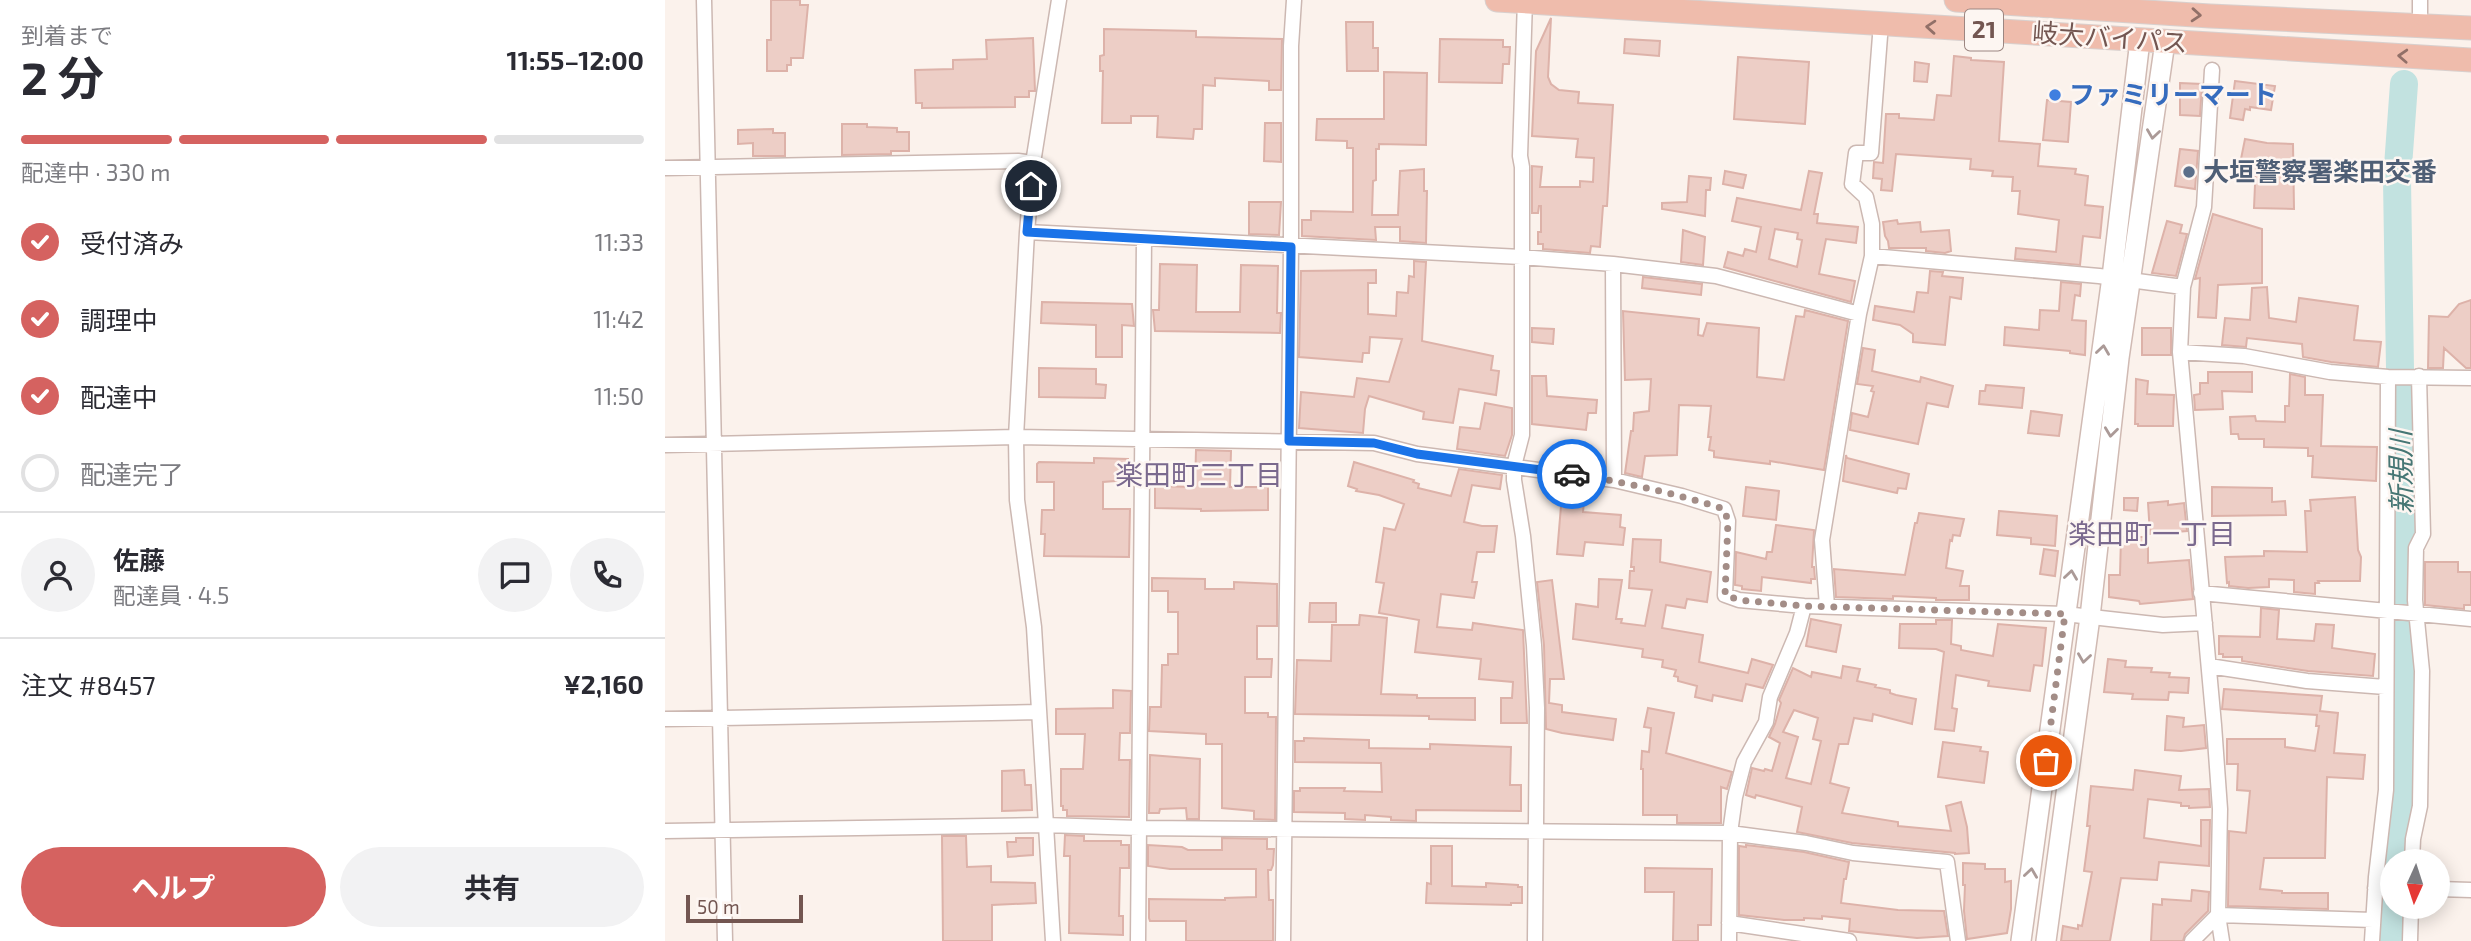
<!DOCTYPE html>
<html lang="ja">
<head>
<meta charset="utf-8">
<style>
  :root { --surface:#fff; --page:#f2f2f3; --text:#2b2b33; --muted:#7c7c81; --line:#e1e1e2; --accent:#d56260 }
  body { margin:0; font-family:"Exo 2","Noto Sans JP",sans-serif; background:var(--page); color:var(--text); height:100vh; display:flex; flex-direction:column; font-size:26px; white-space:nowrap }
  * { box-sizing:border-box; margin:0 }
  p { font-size:23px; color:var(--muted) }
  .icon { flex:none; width:38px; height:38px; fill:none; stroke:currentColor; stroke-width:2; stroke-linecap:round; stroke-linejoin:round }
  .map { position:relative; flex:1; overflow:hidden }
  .sheet { display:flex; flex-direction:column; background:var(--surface); width:665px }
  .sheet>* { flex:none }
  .needle { width:46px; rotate:183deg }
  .tools { position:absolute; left:1715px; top:849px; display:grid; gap:14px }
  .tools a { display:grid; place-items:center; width:70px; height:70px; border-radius:50%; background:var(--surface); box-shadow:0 4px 18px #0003; font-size:35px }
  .scale { position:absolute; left:21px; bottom:18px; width:117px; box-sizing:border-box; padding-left:7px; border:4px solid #735651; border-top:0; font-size:19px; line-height:24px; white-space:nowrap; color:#735651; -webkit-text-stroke:5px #fdf6f2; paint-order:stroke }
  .pin { position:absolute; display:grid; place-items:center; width:60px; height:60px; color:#fff; margin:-30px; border:4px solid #fff; border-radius:50%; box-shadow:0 2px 7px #0007 }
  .courier { position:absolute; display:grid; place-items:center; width:70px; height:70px; margin:-35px; border:5px solid #1a73e8; border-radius:50%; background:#fff; color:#222; box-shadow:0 2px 9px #0007 }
  .summary em { font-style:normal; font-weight:700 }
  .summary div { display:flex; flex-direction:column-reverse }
  .summary { display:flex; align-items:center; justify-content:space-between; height:119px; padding:0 21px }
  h1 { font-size:46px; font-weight:700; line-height:52px }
  .bar { display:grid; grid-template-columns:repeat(4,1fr); gap:10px 7px; align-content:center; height:84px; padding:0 21px }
  .bar i { height:9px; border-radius:5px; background:var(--line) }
  .bar .current { background:var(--accent) }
  .bar p { grid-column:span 4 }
  .line { display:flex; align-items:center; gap:18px; padding:0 21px; border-top:2px solid var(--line) }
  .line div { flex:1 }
  .round { display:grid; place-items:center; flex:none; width:74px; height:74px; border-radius:37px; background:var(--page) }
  ol { padding:0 21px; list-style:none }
  li { display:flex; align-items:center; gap:21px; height:77px }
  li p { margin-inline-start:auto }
  li .icon { padding:7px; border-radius:50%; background:var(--accent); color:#fff; stroke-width:4 }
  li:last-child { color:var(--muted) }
  li i { width:38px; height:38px; border:4px solid var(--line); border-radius:50% }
  .cta { display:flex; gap:14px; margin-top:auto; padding:14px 21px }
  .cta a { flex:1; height:80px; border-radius:42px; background:var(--accent); color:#fff; font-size:28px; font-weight:700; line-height:80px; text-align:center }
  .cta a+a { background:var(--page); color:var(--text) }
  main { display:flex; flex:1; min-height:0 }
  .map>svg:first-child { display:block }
</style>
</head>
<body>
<main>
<section class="sheet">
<div class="summary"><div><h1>2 分</h1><p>到着まで</p></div><em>11:55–12:00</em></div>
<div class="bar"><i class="current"></i><i class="current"></i><i class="current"></i><i></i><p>配達中 · 330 m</p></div>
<ol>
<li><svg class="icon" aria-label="check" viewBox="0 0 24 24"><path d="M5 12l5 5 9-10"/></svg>受付済み<p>11:33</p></li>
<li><svg class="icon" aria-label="check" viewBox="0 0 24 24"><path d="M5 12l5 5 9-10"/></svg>調理中<p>11:42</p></li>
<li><svg class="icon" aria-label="check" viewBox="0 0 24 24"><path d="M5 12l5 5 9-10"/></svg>配達中<p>11:50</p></li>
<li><i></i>配達完了</li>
</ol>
<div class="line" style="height:126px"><a class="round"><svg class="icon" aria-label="person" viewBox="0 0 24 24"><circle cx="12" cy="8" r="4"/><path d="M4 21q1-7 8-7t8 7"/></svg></a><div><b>佐藤</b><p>配達員 · 4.5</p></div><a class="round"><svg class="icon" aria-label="chat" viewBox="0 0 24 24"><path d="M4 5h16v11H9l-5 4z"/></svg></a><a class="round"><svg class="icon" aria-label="phone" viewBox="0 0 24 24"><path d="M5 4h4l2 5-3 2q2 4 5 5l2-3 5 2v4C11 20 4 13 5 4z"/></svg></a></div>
<div class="line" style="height:91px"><div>注文 #8457</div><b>¥2,160</b></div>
<div class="cta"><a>ヘルプ</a><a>共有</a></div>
</section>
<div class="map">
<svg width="1806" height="941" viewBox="0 0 1806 941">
  <rect width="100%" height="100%" fill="#fbf2ec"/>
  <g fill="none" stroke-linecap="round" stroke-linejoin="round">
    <!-- river -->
    <path stroke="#c2e2e0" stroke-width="28" d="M1729 861 1735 798 1737 495 1732 180 1739 84
      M1726 941 1727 875"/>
  </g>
  <!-- building -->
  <path fill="#edcec6" stroke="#ddb2a9" stroke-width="2" fill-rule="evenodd" d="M106 0H135V5H143L138 58H126V65H122V71H102V40H106Z
    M886 18 883 77 886 84 894 90 914 92 913 103 948 105 942 206H938L935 247 926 246 925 253 878 249V244H873V232H876V206H874L873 213H867V166L877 167 875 187H915V181L928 182 929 158 911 157 913 139 867 136 871 51Z
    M681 22H708V48H713V71H682Z
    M439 29 531 31V37L617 39 616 90H604V81L550 78V86L538 85 537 129H529L528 139 492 137 493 116H466V123H437L438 71H435V56L439 55Z
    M368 38 370 91H364V97H350V107L257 108V103H251L250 70 288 69V60L322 59 321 40Z
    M775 39 838 40V47H845L844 64H838L837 83 774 82Z
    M960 39 995 41 994 56 959 53Z
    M1289 56 1306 58V60L1339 62 1334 141 1375 144 1373 166 1411 169 1410 174 1423 176 1420 205 1438 207 1435 238 1418 236 1415 265 1350 259 1351 248 1391 252 1394 220 1353 214 1355 191H1347L1348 177 1327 176 1328 171 1305 169 1306 159 1231 154 1227 191 1216 190 1217 179 1208 178 1209 162 1218 163 1221 114H1234V118L1269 120 1272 95 1286 96Z
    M1073 57 1144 62 1140 124 1069 119Z
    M1250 62 1264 64 1262 82 1249 81Z
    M719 72 762 73 761 145 714 144V149H711V180L708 181 707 215H733L735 171 759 169V191H762L761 243 735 241V227H710L711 240 637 236V220H646V211L688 212V148H682V141L651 140 652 119H719Z
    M1570 81 1610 86 1606 110 1585 107V110L1580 109 1578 120 1565 118Z
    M1515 83 1537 84 1535 116 1515 115Z
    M1382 100 1406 102 1403 142 1378 140Z
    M600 123H616V162L599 161Z
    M177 124H202V127L232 128V132H244V151H226V154L177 155Z
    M108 129V133H120V156H88V143L73 144V130Z
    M1580 139 1602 143 1628 144 1629 209 1589 208 1591 162 1576 159Z
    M1515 149 1533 151 1530 189 1510 186Z
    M1060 171 1081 175 1078 188 1058 184Z
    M1144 171 1157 173 1149 214H1153L1152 223 1193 227 1191 243 1161 239 1154 274 1190 281 1186 302 1059 267 1063 252 1078 256 1080 249 1091 252 1096 227 1067 221 1072 198 1136 210ZM1110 229 1133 233 1132 239 1137 240 1132 267 1104 259Z
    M1024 176 1046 178 1045 190H1041L1040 216 997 209V203L1022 202Z
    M584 202H616L614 235 584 234Z
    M1548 214 1597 229V283L1553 285 1551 318 1533 317 1535 278 1530 279Z
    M1232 220 1233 224 1255 222 1256 232 1284 230 1286 251 1280 253 1261 251V248H1224L1223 241 1220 236 1218 222Z
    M1502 221 1517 225 1515 233 1522 234 1511 276 1487 273Z
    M1018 230 1040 237 1038 265 1016 262Z
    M749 261 761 262 757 341 828 356 826 370 834 371 831 395 794 389 788 423 758 419 759 412 704 396 700 409 698 433 634 428 636 392 689 397 692 378 724 382 737 339 705 337 704 353H698L697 362 634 357 636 271 711 270V283H703V314L731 316 732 292 743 293 744 276 749 277Z
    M495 264 532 265 531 312H575L576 265 613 266 612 313H616L615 333 490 331 488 310H494Z
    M1265 271 1278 272 1277 276 1298 278 1296 299 1285 297 1280 345 1248 342V334L1235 325 1208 320 1210 306 1249 312 1252 292 1263 293Z
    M978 277 1037 284 1036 295 977 288Z
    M1396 282 1416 284 1415 296 1410 295 1407 320 1421 321 1420 355 1405 353V351L1339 345 1340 327 1374 330 1375 310 1394 311Z
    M1602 287 1604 318 1631 322 1634 298 1693 306 1689 340 1716 342 1713 367 1666 362 1638 357 1637 344 1582 338 1581 347 1557 345 1560 318 1585 320 1587 288Z
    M1806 300V368H1801L1779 348 1778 368H1763L1764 316 1783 317 1794 304Z
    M377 302 467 304 469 326 457 325V357H431V325L376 323Z
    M1140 310 1183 321 1159 470 1105 461V464L1049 457V451L1044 450 1046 437H1043L1046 406 1014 405 1012 455 980 456 977 477 960 473 966 431H968L969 413 984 411 986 379 960 380 958 311 1034 319 1033 335 1038 336 1042 323 1094 328 1092 377 1119 380 1131 316 1139 317Z
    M867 328 889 329 888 344 867 342Z
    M1477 328H1506V355H1477Z
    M1198 348 1210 350 1207 371 1255 382 1256 377 1288 386 1283 407 1262 403 1253 444 1185 430 1187 413 1203 417 1209 392 1206 391 1208 386 1192 384Z
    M374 368 431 369V384L441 385 440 398 374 397Z
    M1543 372H1587V392L1557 391 1558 409 1530 410 1529 395 1535 394V383H1543Z
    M1625 374 1640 377V395H1658L1656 446 1712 447 1711 481 1647 477 1648 456H1643V448L1599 447V439H1574L1573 434H1566L1565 417 1590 416 1591 421 1620 422V406H1624Z
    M867 376H881L882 396 932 400 931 413H923L921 430 867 424Z
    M1471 379 1483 381 1482 394 1509 395 1508 426H1473V424H1470Z
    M1321 385 1359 388 1357 408 1314 404 1315 391H1320Z
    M820 403 847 408V435L840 456 792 449 795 427 815 429Z
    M1366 411 1397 415 1394 436 1363 433Z
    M531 450 566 451 565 487H603V510L536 511V509L490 508V486L530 487Z
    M1181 455 1182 458 1244 474 1241 489 1233 488 1232 493 1178 481Z
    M429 458 463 459V480L438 482V509H465L464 557 379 556 380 534H376L377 510H389V482H372V464L374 462 429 463Z
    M689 462 749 480 748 482 754 484 753 488 786 496 794 469 837 475 835 489 807 485 799 522 817 526H832L829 552H812L807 582H812L809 598 776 594 772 627 807 630 808 623 858 630 862 723H836V698H847L848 682 814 679 816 659 750 652 754 620 714 613 719 583 711 582 719 528 730 530 739 504 714 495 691 491 692 489 683 486Z
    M1081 487 1114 491 1111 520 1078 516Z
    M1547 487 1607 488V502L1620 501 1621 515 1547 516Z
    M897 494 912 495V502H919L918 512 956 515 955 527 960 528 958 545 920 542 918 556 892 554Z
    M1690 497 1693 550 1696 557 1695 581H1653L1654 583H1650V594L1629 592V580L1604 579V587L1583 588 1564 586V582L1562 583 1560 557 1599 556V551L1642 552 1640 511H1646L1645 500Z
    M1459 498H1473L1472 511 1459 510Z
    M1503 501V505L1519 503 1522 531 1485 534 1483 503Z
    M1334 511 1392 516 1390 546 1366 544V538L1332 535Z
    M1254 513 1299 519 1295 536 1288 535 1287 541 1285 540 1281 568 1298 571 1295 586H1304V600H1271V598L1228 596V599L1171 597 1169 569 1240 575 1250 523H1252Z
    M1111 525 1149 530 1147 567H1149L1150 579H1146V583L1097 577 1096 591 1077 589V586L1070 585 1071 552 1101 559 1102 552H1107Z
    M1456 537H1483V563L1524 560 1528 599 1475 604 1474 601 1444 597V575H1455Z
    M968 539 996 540 995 562 1046 572 1042 602 1022 599 1020 608 1001 605 997 628 1038 635 1034 662 1083 673 1087 659 1108 665 1098 688 1081 684 1077 701 1048 695 1047 701 1030 697 1032 686 1013 681V677L1009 676 1011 670 997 667 998 660 977 657 978 649 908 639 911 604 933 607 934 579 957 580 951 619H957L956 623 980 626 987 590 964 588 965 571H969V567H966Z
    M1379 549 1393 551 1390 576 1375 574Z
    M1760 562H1793V572H1806V605H1799V609L1760 605Z
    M487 578 540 579V589H569V582L612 584V626H592V659H607L606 677H580V713H603V717H611L610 820 589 819V811L557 808V744H541V734L484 731 485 707H496L497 665H503V654H513V612H503V591H487Z
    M887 580 899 679H885L884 703 897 705V712L951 719 948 740 897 733 881 729 879 645 872 582Z
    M645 603H671V622H644Z
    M1596 608 1614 610 1612 639 1649 641 1651 624 1669 625 1667 648 1710 654 1708 676 1643 671 1577 661V657H1558V654H1554V636L1595 637Z
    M695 615 722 618 716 694 752 695V698H810V720L764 719V716L630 714 632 660 666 661 667 625H694Z
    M1146 619 1176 625 1171 652 1141 646Z
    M1271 620H1287L1286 644 1296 646V650L1328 656 1333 624 1381 628 1377 666 1369 665 1365 691 1323 686 1324 681 1291 675 1287 708 1292 709 1289 731 1270 729 1279 652 1271 649 1234 648 1235 624H1271Z
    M1443 659 1461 661 1460 667 1487 668 1486 672 1505 673 1504 677 1524 678 1523 693 1504 692 1503 700 1467 699 1468 694 1439 692Z
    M1178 666 1195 669 1192 681 1211 685 1210 687 1225 690V693L1231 695 1251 699 1247 724 1208 714 1207 721 1189 718 1183 744H1174L1165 783 1184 788 1177 813 1233 822V826L1286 831 1281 806 1296 802 1302 827 1304 853 1290 854V853L1187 843 1132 832 1137 807 1091 795 1090 798 1081 795 1087 768 1099 771 1100 769 1107 771 1115 743 1104 737 1110 724 1116 703 1114 700 1128 668 1146 677 1147 672 1176 678ZM1129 710 1153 718 1148 739 1156 741 1146 784 1121 778 1133 737 1118 732Z
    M1559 689 1657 696 1655 711 1673 713 1669 753 1700 755 1698 779 1662 777 1660 858H1599L1595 889 1617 891V893H1663V909L1563 906 1564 831 1581 833 1585 791 1572 790 1573 764H1562V739H1620V747L1650 751 1654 726H1651L1652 715 1557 709Z
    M448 690 466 691 465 733H455L454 760H465L464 817 402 816V810H398V806H396V769H418L420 734H391V709L448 708Z
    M983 708 1009 713 1001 753 1067 772 1062 789 1056 787V823H1012V815H978V769H976L977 751 984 752 986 728 979 727Z
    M1502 716 1519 718 1518 727 1539 725 1541 748 1516 751 1500 750Z
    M639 738 704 740V748L765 749V744L846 747 845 785H856V811L751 810V821L726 820V817L700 815V820L680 819V813L629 812V791H635V788H680L679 791 717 792 716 763 630 762V741H639Z
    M1278 742 1316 747 1315 751 1323 752 1319 783 1273 777Z
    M485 755 535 759 534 819H522L521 808 495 809 494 813H484Z
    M359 770 360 785H366L367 810 337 811V771Z
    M1470 770 1516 776 1514 790 1544 789 1545 807 1524 808V806H1516V803L1483 799 1479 838 1536 846V820H1545L1544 866 1494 862 1492 880 1456 878 1445 941H1396L1398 926 1413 929V925L1417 926 1427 872 1419 871 1425 826H1422L1426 786 1468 790Z
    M400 835 419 836V841H456V845H464V868H455L454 916H458V935L404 933 405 856H399Z
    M277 836H301L302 867 326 866V882L370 883 371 903 327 905V941H278Z
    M351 838H368V855L343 857 342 842H351Z
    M557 838 602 839V849H609L608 865 606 870H603L604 900H608V941H521V921H485L484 918V899L560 900V898L591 897V869H505L483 866V845L517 847 523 850H557Z
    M1081 845 1139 852 1184 862 1181 879H1179L1176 903 1233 910 1279 911 1283 936 1252 938 1184 931 1185 919 1157 916V919L1139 918V920H1119L1074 915V846L1081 847Z
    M766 846H787V886L821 887V883L853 885V887H857V903H846V905L761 903 762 883 766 884Z
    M1298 863 1320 864V869H1340V882L1346 881V909L1342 933 1302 939 1299 911 1300 885H1298Z
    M980 868 1047 869 1046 925H1033V941H1008L1009 892H980Z
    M1527 890 1544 892 1543 911 1520 934 1518 941H1486L1488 904 1497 905V899L1526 901Z"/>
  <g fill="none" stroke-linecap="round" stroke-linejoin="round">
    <defs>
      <path id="minor" d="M39 0 60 941
        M860 0 855 156 857 167V435L849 466V480L858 536 869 645 872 708 870 941
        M1755 24V0
        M1547 70 1539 207 1518 287 1515 352 1549 725 1555 809 1553 915 1557 941
        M0 168 353 161 368 163
        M362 232 856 257 948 264 1051 276 1194 314
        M1207 256 1434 276 1518 287
        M948 264 949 480 1017 496 1059 509 1063 521 1060 595 1074 600 1139 606 1400 614 1498 625 1540 623
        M1515 352 1579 356 1665 372 1723 377 1806 378
        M0 445 351 437 709 443 752 454 949 480
        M1536 593 1806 619
        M1162 606 1157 540 1194 314 1207 256V224L1201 197 1187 184 1191 153H1206L1216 23
        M1544 666 1642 681 1720 687
        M0 719 374 712
        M0 831 380 825 474 828 1065 833 1141 843 1188 853 1282 862 1293 941
        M1747 861 1748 839 1755 806 1757 671 1750 600 1751 548 1758 534 1754 376
        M1710 888H1727
        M1773 889 1806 890
        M1064 923 1184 941
        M388 941 369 627 352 500 351 437 362 232 368 163 394 0
        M473 941 479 239
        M618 941 626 247V46L629 0
        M1064 941 1065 833 1070 797 1079 762 1101 722 1105 697 1132 633 1139 606
        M1527 941 1553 915 1708 920
        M1707 941 1711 877 1721 790 1723 377
        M1745 941 1746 906"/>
      <path id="secondary" d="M1356 941 1447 277 1475 40
        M1381 941 1425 617 1454 358 1500 42"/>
      <path id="trunk" d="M832 0 1806 60
        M1291 0 1545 16 1806 28"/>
    </defs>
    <!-- minor casing -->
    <use href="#minor" stroke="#ccb8b2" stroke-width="17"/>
    <!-- secondary casing -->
    <use href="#secondary" stroke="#d0bab3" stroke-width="22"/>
    <!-- trunk casing -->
    <use href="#trunk" stroke="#d8d0ce" stroke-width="25"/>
    <!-- minor -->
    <use href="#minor" stroke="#fff" stroke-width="14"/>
    <!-- secondary -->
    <use href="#secondary" stroke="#fff" stroke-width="19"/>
    <!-- trunk -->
    <use href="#trunk" stroke="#efbcac" stroke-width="23"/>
  </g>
  <!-- one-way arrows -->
  <defs><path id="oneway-chevron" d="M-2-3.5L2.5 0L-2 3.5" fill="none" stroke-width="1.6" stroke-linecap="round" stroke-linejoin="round" transform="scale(1.75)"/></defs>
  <g stroke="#927068">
    <use href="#oneway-chevron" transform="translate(1531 15) rotate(4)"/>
    <use href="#oneway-chevron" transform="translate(1266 27) rotate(-176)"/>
    <use href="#oneway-chevron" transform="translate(1738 56) rotate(-177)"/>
  </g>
  <g stroke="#ab9a97">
    <use href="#oneway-chevron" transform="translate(1488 134) rotate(98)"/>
    <use href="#oneway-chevron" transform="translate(1438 350) rotate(-82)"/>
    <use href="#oneway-chevron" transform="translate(1446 432) rotate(97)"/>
    <use href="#oneway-chevron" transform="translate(1406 575) rotate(-82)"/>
    <use href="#oneway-chevron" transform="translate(1419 658) rotate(98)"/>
    <use href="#oneway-chevron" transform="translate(1366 873) rotate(-82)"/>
  </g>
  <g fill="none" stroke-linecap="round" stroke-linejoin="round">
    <!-- done -->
    <path stroke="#a38d87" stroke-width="7" stroke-dasharray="0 12.6" d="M907 474C959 482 1009 493 1059 509L1063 521 1060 595 1074 600 1139 606 1400 614 1381 761"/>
    <!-- route -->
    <path stroke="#1a73e8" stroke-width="9" d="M366 186 362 232 626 247 624 441 709 443 752 454 907 474"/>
  </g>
  <!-- markers -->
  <circle fill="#3f7fe0" stroke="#fdf6f2" stroke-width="2.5" cx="1390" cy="95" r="7"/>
  <circle fill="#5c6f8a" stroke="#fdf6f2" stroke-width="2.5" cx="1524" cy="172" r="7"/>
  <g text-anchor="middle" stroke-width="5" stroke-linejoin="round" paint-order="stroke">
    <!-- shield labels -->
    <rect fill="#fdf6f2" stroke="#9c8681" stroke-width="2" x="1300" y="9.5" width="38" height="41" rx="5"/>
    <g font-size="24" font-weight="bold" fill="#735651">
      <text x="1319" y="38">21</text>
    </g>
    <!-- street labels -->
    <g font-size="26" fill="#735651" stroke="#fdf6f2">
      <text transform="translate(1445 38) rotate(4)" y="9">岐大バイパス</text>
    </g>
    <!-- shop labels -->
    <g font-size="26" font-weight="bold" fill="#366cbe" stroke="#fdf6f2" text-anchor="start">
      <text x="1404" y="104">ファミリーマート</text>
    </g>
    <!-- service labels -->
    <g font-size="26" font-weight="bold" fill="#4e5e75" stroke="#fdf6f2" text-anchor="start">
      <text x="1538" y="181">大垣警察署楽田交番</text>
    </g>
    <!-- water labels -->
    <g font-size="28" font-style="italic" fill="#467674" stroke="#fdf6f2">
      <text transform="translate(1736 472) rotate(-91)" y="10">新規川</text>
    </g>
    <!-- neighbourhood labels -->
    <g font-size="28" fill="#7a698e" stroke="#fdf6f2">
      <text x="534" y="485">楽田町三丁目</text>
      <text x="1487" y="544">楽田町一丁目</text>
    </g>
  </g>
</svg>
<div class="tools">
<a><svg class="needle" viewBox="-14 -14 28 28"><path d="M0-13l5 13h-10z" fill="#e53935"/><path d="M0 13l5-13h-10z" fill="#7c7c81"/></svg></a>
</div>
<div class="scale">50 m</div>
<div class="pin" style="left:1381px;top:761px;background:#ea580c"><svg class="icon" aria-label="bag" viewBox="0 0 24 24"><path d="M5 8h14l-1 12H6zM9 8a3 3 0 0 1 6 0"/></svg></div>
<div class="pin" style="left:366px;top:186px;background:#1f2937"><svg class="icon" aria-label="home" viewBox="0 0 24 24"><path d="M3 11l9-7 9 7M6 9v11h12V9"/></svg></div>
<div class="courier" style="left:907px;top:474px"><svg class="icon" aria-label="car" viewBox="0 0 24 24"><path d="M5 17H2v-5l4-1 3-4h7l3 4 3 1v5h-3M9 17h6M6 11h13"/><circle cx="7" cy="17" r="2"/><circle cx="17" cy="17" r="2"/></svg></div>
</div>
</main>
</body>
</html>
